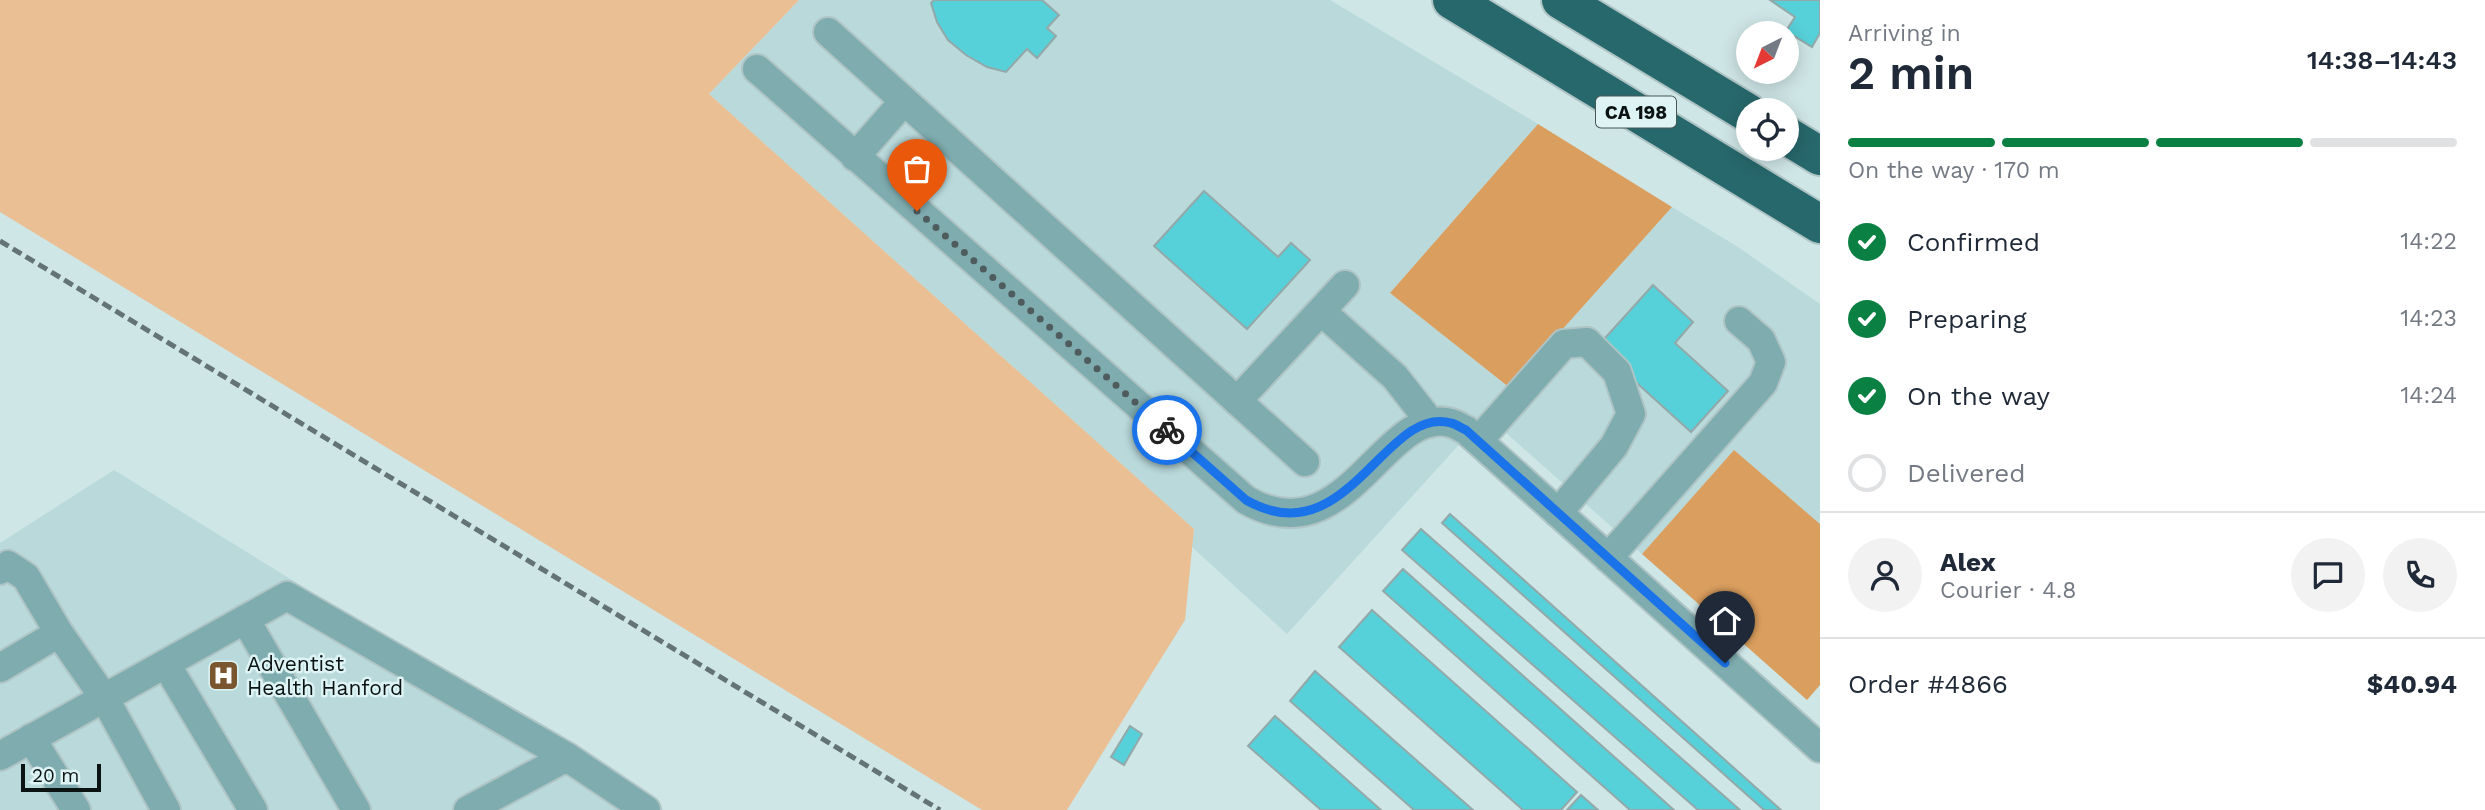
<!DOCTYPE html>
<html lang="en">
<head>
<meta charset="utf-8">
<style>
  :root { --surface:#fff; --page:#f2f2f3; --text:#1f2937; --muted:#747a83; --line:#e0e1e3; --accent:#0b8043 }
  body { margin:0; font-family:"Work Sans",sans-serif; background:var(--page); color:var(--text); height:100vh; display:flex; flex-direction:column; font-size:26px; white-space:nowrap }
  * { box-sizing:border-box; margin:0 }
  p { font-size:23px; color:var(--muted) }
  .icon { flex:none; width:38px; height:38px; fill:none; stroke:currentColor; stroke-width:2; stroke-linecap:round; stroke-linejoin:round }
  .map { position:relative; flex:1; overflow:hidden }
  .details { display:flex; flex-direction:column; background:var(--surface); width:665px }
  .details>* { flex:none }
  .needle { width:46px; rotate:222deg }
  .fabs { position:absolute; left:1736px; top:21px; display:grid; gap:14px }
  .fabs a { display:grid; place-items:center; width:63px; height:63px; border-radius:50%; background:var(--surface); box-shadow:0 4px 18px #0003; font-size:35px }
  .scale { position:absolute; left:21px; bottom:18px; width:80px; box-sizing:border-box; padding-left:7px; border:4px solid #0a1212; border-top:0; font-size:19px; line-height:24px; white-space:nowrap; color:#0a1212; -webkit-text-stroke:5px #ddf3f4; paint-order:stroke }
  .pin { position:absolute; display:grid; place-items:center; width:60px; height:60px; color:#fff; margin:-72px -30px; border-radius:50% 50% 50% 0; rotate:-45deg; box-shadow:0 0 7px #0007 }
  .pin .icon { rotate:45deg }
  .courier { position:absolute; display:grid; place-items:center; width:70px; height:70px; margin:-35px; border:5px solid #1a73e8; border-radius:50%; background:#fff; color:#222; box-shadow:0 2px 9px #0007 }
  .head em { font-style:normal; font-weight:600 }
  .head div { display:flex; flex-direction:column-reverse }
  .head { display:flex; align-items:center; justify-content:space-between; height:119px; padding:0 28px }
  h1 { font-size:46px; font-weight:600; line-height:52px }
  .bar { display:grid; grid-template-columns:repeat(4,1fr); gap:10px 7px; align-content:center; height:84px; padding:0 28px }
  .bar i { height:9px; border-radius:5px; background:var(--line) }
  .bar .on { background:var(--accent) }
  .bar p { grid-column:span 4 }
  .line { display:flex; align-items:center; gap:18px; padding:0 28px; border-top:2px solid var(--line) }
  .line div { flex:1 }
  .round { display:grid; place-items:center; flex:none; width:74px; height:74px; border-radius:37px; background:var(--page) }
  ol { padding:0 28px; list-style:none }
  li { display:flex; align-items:center; gap:21px; height:77px }
  li p { margin-inline-start:auto }
  li .icon { padding:7px; border-radius:50%; background:var(--accent); color:#fff; stroke-width:4 }
  li:last-child { color:var(--muted) }
  li i { width:38px; height:38px; border:4px solid var(--line); border-radius:50% }
  main { display:flex; flex:1; min-height:0 }
  .map>svg:first-child { display:block }
</style>
</head>
<body>
<main>
<div class="map">
<svg width="1820" height="810" viewBox="0 0 1820 810">
  <rect width="100%" height="100%" fill="#cfe6e7"/>
  <!-- built -->
  <path fill="#b9d9db" d="M799 0H1330L1538 124 1390 293 1510 388 1672 207 1738 247 1820 304V524L1734 450 1642 554 1486 415 1287 634 1192 547 1194 529 709 94Z
    M114 470 664 810H0V543Z"/>
  <!-- green -->
  <path fill="#e9bf93" d="M0 0H799L709 94 1194 529 1185 620 1067 810H982L0 212Z"/>
  <!-- water -->
  <path fill="#da9e5e" d="M1538 124 1672 207 1510 388 1390 293Z
    M1734 450 1820 524V685L1807 700 1642 554Z"/>
  <!-- building -->
  <path fill="#57d1d9" stroke="#93a8a9" stroke-width="2" d="M934 0H1042L1059 15 1047 28 1056 36 1037 58 1027 49 1006 72 987 67 966 55 948 40 937 22 931 3Z
    M1770 0H1820V33L1812 47 1786 31 1795 17Z
    M1204 191 1278 257 1291 243 1310 260 1247 329 1154 246Z
    M1653 285 1693 322 1675 343 1728 391 1691 432 1597 347Z
    M1450 514 1781 810H1764L1442 523Z
    M1421 529 1740 810H1698L1402 550Z
    M1403 569 1674 810H1630L1383 591Z
    M1372 610 1577 792 1561 810H1523L1339 647Z
    M1315 671 1473 810H1414L1290 701Z
    M1275 716 1381 810H1321L1248 746Z
    M1130 726 1142 734 1124 765 1111 757Z
    M1581 795 1598 810H1567Z"/>
  <g fill="none" stroke-linecap="round" stroke-linejoin="round">
    <defs>
      <path id="minor" d="M828 32 1305 462
        M757 69 1246 500C1347 558 1384 404 1451 423 1456 424 1461 428 1466 430L1820 748
        M855 157 904 101
        M1321 311 1395 377 1431 423
        M1237 401 1345 285
        M1478 441 1564 344 1587 342 1617 372 1631 414 1614 446 1558 513
        M1608 558 1763 383 1771 362 1761 340 1739 321
        M0 570 8 565 26 577 59 633 105 699 166 810
        M245 619 356 810
        M166 664 253 810
        M0 668 59 633
        M31 738 76 810
        M0 756 287 596 567 757 646 810
        M468 810 567 757"/>
      <path id="highway" d="M1452 0 1820 224
        M1561 0 1748 113
        M1787 136 1820 156"/>
    </defs>
    <!-- minor casing -->
    <use href="#minor" stroke="#afc4c5" stroke-width="32"/>
    <!-- highway casing -->
    <use href="#highway" stroke="#afc4c5" stroke-width="42"/>
    <!-- minor -->
    <use href="#minor" stroke="#7facaf" stroke-width="28"/>
    <!-- highway -->
    <use href="#highway" stroke="#27686c" stroke-width="38"/>
    <!-- rail -->
    <path stroke="#647374" stroke-width="5" stroke-dasharray="10 5" stroke-linecap="butt" d="M0 241 940 810"/>
  </g>
  <g fill="none" stroke-linecap="round" stroke-linejoin="round">
    <!-- done -->
    <path stroke="#4f5c5d" stroke-width="7" stroke-dasharray="0 12.6" d="M917 211 1167 430"/>
    <!-- route -->
    <path stroke="#1a73e8" stroke-width="9" d="M1167 430 1246 500C1347 558 1385 404 1451 423 1456 424 1461 428 1466 430L1725 663"/>
  </g>
  <!-- icons -->
  <defs>
    <symbol id="hospital-square" viewBox="-11 -11 22 22"><rect x="-9" y="-9" width="18" height="18" rx="4" fill="#79562f" stroke="#ddf3f4"/><path d="M-5-5h3v3.5h4V-5h3V5h-3V1.5h-4V5h-3Z" fill="#fff"/></symbol>
  </defs>
  <g fill-rule="evenodd">
    <use href="#hospital-square" x="206" y="658" width="35" height="35"/>
  </g>
  <g text-anchor="middle" stroke-width="5" stroke-linejoin="round" paint-order="stroke">
    <!-- shield labels -->
    <rect fill="#ddf3f4" stroke="#495656" stroke-width="2" x="1596" y="96.5" width="80" height="31" rx="5"/>
    <g font-size="19" font-weight="bold" fill="#0a1212">
      <text x="1636" y="119">CA 198</text>
    </g>
    <!-- poi labels -->
    <g font-size="21" fill="#0a1212" stroke="#ddf3f4" text-anchor="start">
      <text x="247" y="671">Adventist<tspan x="247" dy="24">Health Hanford</tspan></text>
    </g>
  </g>
</svg>
<div class="fabs">
<a><svg class="needle" viewBox="-14 -14 28 28"><path d="M0-13l5 13h-10z" fill="#e53935"/><path d="M0 13l5-13h-10z" fill="#747a83"/></svg></a>
<a><svg class="icon" aria-label="locate" viewBox="0 0 24 24"><circle cx="12" cy="12" r="6"/><path d="M12 2v4M12 18v4M2 12h4M18 12h4"/></svg></a>
</div>
<div class="scale">20 m</div>
<div class="pin" style="left:917px;top:211px;background:#ea580c"><svg class="icon" aria-label="bag" viewBox="0 0 24 24"><path d="M5 8h14l-1 12H6zM9 8a3 3 0 0 1 6 0"/></svg></div>
<div class="pin" style="left:1725px;top:663px;background:#1f2937"><svg class="icon" aria-label="home" viewBox="0 0 24 24"><path d="M3 11l9-7 9 7M6 9v11h12V9"/></svg></div>
<div class="courier" style="left:1167px;top:430px"><svg class="icon" aria-label="bike" viewBox="0 0 24 24"><circle cx="6" cy="16" r="4"/><circle cx="18" cy="16" r="4"/><path d="M6 16l4-8h5l3 8M10 8l3 8H6M13 5h3"/></svg></div>
</div>
<section class="details">
<div class="head"><div><h1>2 min</h1><p>Arriving in</p></div><em>14:38–14:43</em></div>
<div class="bar"><i class="on"></i><i class="on"></i><i class="on"></i><i></i><p>On the way · 170 m</p></div>
<ol>
<li><svg class="icon" aria-label="check" viewBox="0 0 24 24"><path d="M5 12l5 5 9-10"/></svg>Confirmed<p>14:22</p></li>
<li><svg class="icon" aria-label="check" viewBox="0 0 24 24"><path d="M5 12l5 5 9-10"/></svg>Preparing<p>14:23</p></li>
<li><svg class="icon" aria-label="check" viewBox="0 0 24 24"><path d="M5 12l5 5 9-10"/></svg>On the way<p>14:24</p></li>
<li><i></i>Delivered</li>
</ol>
<div class="line" style="height:126px"><a class="round"><svg class="icon" aria-label="person" viewBox="0 0 24 24"><circle cx="12" cy="8" r="4"/><path d="M4 21q1-7 8-7t8 7"/></svg></a><div><b>Alex</b><p>Courier · 4.8</p></div><a class="round"><svg class="icon" aria-label="chat" viewBox="0 0 24 24"><path d="M4 5h16v11H9l-5 4z"/></svg></a><a class="round"><svg class="icon" aria-label="phone" viewBox="0 0 24 24"><path d="M5 4h4l2 5-3 2q2 4 5 5l2-3 5 2v4C11 20 4 13 5 4z"/></svg></a></div>
<div class="line" style="height:91px"><div>Order #4866</div><b>$40.94</b></div>
</section>
</main>
</body>
</html>
